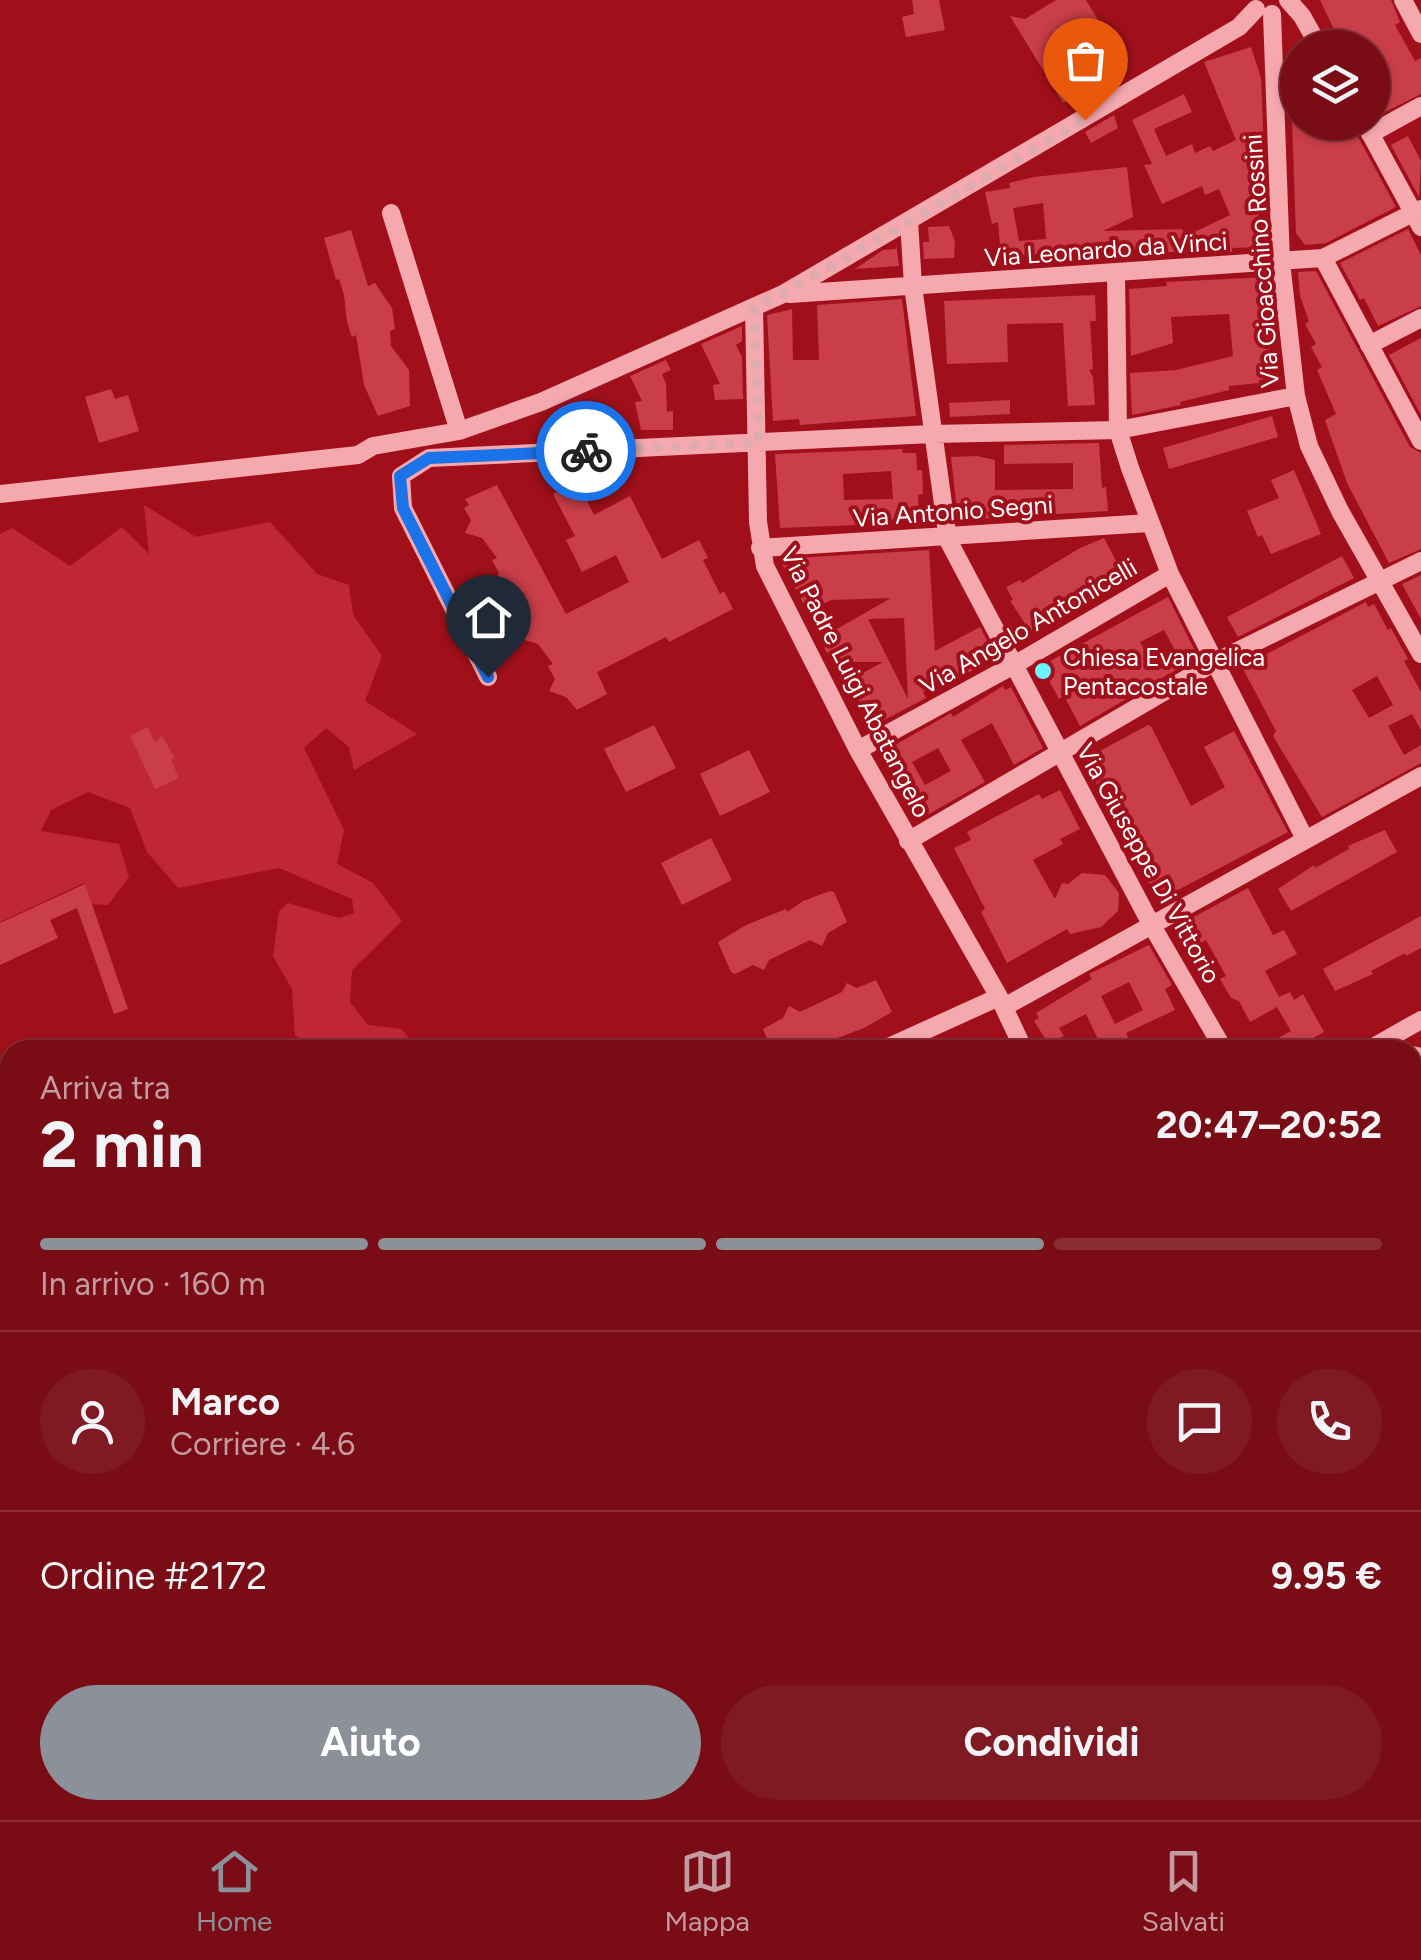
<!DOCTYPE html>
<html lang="it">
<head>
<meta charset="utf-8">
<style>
  :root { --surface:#790c14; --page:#801a22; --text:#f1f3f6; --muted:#c39ba0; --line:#8a2c34; --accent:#8c9099 }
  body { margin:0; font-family:Figtree,sans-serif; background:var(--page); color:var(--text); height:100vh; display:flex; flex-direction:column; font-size:38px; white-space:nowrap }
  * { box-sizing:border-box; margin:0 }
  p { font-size:32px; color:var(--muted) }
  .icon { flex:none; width:55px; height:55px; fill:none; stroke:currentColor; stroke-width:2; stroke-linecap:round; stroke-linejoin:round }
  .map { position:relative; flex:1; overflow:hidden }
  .side { position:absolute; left:0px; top:1040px; width:1422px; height:780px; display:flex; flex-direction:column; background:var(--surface); border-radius:30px 30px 0 0; box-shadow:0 2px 8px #0004,0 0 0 2px var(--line) }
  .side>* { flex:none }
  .controls { position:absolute; left:1280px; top:30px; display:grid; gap:20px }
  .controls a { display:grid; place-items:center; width:110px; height:110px; border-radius:50%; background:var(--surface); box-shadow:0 2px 8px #0004,0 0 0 2px var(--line); font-size:50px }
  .pin { position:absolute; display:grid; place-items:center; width:85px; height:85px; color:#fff; margin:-102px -42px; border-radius:50% 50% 50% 0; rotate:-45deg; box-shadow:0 0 10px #0007 }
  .pin .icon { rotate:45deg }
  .courier { position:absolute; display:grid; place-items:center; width:100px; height:100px; margin:-50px; border:8px solid #1a73e8; border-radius:50%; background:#fff; color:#222; box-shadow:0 2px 12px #0007 }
  .headline em { font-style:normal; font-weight:700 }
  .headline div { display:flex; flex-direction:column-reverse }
  .headline { display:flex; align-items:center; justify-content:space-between; height:170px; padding:0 40px }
  h1 { font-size:65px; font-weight:700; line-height:75px }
  .bar { display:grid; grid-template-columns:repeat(4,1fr); gap:15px 10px; align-content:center; height:120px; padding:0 40px }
  .bar i { height:12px; border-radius:8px; background:var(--line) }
  .bar .selected { background:var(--accent) }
  .bar p { grid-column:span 4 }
  .line { display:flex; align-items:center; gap:25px; padding:0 40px; border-top:2px solid var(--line) }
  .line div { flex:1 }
  .round { display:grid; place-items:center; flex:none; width:105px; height:105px; border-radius:52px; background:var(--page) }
  .primary-button { display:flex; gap:20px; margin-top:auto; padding:20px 40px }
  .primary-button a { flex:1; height:115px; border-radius:60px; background:var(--accent); color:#fff; font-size:40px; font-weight:700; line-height:115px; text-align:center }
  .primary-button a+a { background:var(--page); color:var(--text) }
  .menu { display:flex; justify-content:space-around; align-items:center; height:140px; border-top:2px solid var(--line); background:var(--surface); font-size:28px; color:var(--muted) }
  .menu a { display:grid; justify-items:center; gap:5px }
  .menu .selected { color:var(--accent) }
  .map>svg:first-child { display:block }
</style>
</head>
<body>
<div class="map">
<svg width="1421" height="1820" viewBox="0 0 1421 1820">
  <rect width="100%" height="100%" fill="#a1101a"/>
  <!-- green -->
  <path fill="#c02734" d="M144 505 196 537 270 522 317 574 349 585 353 615 382 656 365 701 417 734 354 770 349 747 326 728 304 748 344 830 337 864 373 883 402 921 352 970 350 1002 368 1025 402 1029 418 1050H380L372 1041 337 1050H312L295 1035 292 989 273 956 279 911 288 903 339 918 354 913 352 899 279 868 178 888 147 852 130 808 88 792 51 810 41 831 119 844 129 877 108 905 92 904 84 883 0 922V534L12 528 70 566 122 527 149 554Z
    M0 1809C11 1815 85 1810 104 1810L100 1820H0Z"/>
  <!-- building -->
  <path fill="#c93e49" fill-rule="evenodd" d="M912 0H939L945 30 906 37 902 17 914 14Z
    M1056 0H1086L1126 66 1063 103 1010 16 1025 19Z
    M1320 0H1391L1400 22 1395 25 1415 61 1421 58V94L1381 114 1373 99 1383 94 1372 74V48H1343Z
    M1251 47 1261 78 1263 124 1265 199 1258 200 1260 247 1232 248V252H1161L1160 246 1101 253 1100 248 1001 257 998 222 992 224 985 192 1010 188 1009 183 1034 177 1127 167 1133 217 1103 231 1182 229 1186 236 1230 215 1219 189 1205 195 1202 186 1162 204 1144 165 1152 164 1132 120 1184 94 1192 112 1154 129 1166 156 1192 144 1195 153 1210 146 1213 151 1236 140 1204 62ZM1043 203 1046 239 1019 241 1013 208Z
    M1114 115 1118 128 1091 143 1085 132Z
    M1292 122H1350L1396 207 1326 243 1305 245 1296 233Z
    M1408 136 1421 161 1419 197 1391 145Z
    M949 226 955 241 954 258 924 259 923 242H929L928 227Z
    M1408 229 1421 255V306L1378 326 1364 298 1360 300 1340 263Z
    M351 230 368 286 375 283 392 308 395 329 390 331 391 346 409 370 410 406 378 416 364 385 356 335 352 337 347 322 344 295 339 279 336 280 324 238Z
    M896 243 899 266 855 269 883 250 896 249Z
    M1316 271 1410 447 1421 453V549L1389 563 1347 483 1325 420 1336 414 1317 370 1322 367 1311 347 1316 344 1305 324 1309 321 1300 296 1298 272Z
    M1267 277 1275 343 1269 344 1273 378 1259 380V383L1229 386V390L1180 402 1181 405 1132 415 1130 373 1176 370 1233 356 1229 314 1171 317 1173 343 1131 356 1129 289 1167 286 1166 282Z
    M1095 295 1096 321H1090L1093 369 1089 370 1093 377 1095 405 1068 406 1063 323 1007 324 1008 362 947 364 944 301Z
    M902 299 916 416 800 425 799 419 773 421 767 315 792 309 793 360H819L817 305Z
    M742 326V341L736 345 742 357 743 399 715 400 713 385 720 384 701 344Z
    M1421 338V415L1389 355Z
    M666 360 671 370 662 374 666 384 667 412 673 411V430H641L635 402 642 401 630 376Z
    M111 389 115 399 128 395 139 431 99 443 85 397Z
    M1010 400V414L950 417 949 403Z
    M1272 416 1278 437 1169 469 1163 448Z
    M1099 443 1102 488 1106 487 1108 511 958 520 951 457 977 456 995 460V490L1073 489V463L1004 464V445Z
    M902 449 903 453H916L917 470H922L923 494 918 495 919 513 906 514 907 519 857 521V525L780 528 775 454ZM891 471 893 499 844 500 843 474Z
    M1294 470 1321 534 1271 554 1262 535 1258 537 1247 511 1279 498 1271 480Z
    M577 482 594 515 630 496 662 559 699 540 708 558 703 560 720 594 724 591 733 609 669 642 666 637 597 672 607 694 577 710 566 697 549 691 555 679 548 666 553 664 538 644 521 639 527 626 520 613 524 611 510 591 493 586 499 573 492 560 497 558 482 538 465 533 471 520 464 508 469 505 465 499 497 485 566 614 629 582 616 555 582 572 566 540 575 536 553 494Z
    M1104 538 1126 580 1065 609 1030 631 1010 601 1013 600 1006 587 1020 580 1022 583 1080 548Z
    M929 550 935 651 980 627 996 658 956 679 954 675 923 692 926 698 873 726 848 681 883 662H836L825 650 823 637 891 598 831 600 808 612 782 564 793 558ZM904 618 908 699 868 619Z
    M1342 556 1354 578 1238 637 1227 617Z
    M1421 575V619L1402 584Z
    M1168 597 1198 657 1080 726 1064 696 1059 699 1041 666ZM1164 630 1177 654 1153 666 1140 642Z
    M1366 602 1368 607 1374 604 1388 630 1391 628 1408 659 1404 661 1421 692V730L1412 714 1388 726 1404 755 1421 745V763L1322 817 1273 736 1276 731 1242 667ZM1377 676 1393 705 1369 718 1352 690Z
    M1003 686 1005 690 1011 687 1043 748 1014 765 992 723 961 740 985 782 922 818 888 749 951 713 953 717ZM938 748 951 771 925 785 912 762Z
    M654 725 676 768 626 792 604 749Z
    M1148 725 1151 726 1191 806 1225 787 1204 747 1234 731 1288 832 1159 900 1122 836 1085 759Z
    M148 727 155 742 162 736 175 758 171 760 179 778 155 789 130 736Z
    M749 750 770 792 720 816 700 774Z
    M1060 790 1080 829 1060 839 1063 844 1033 860 1055 899 1062 883 1068 884 1082 873 1105 875 1119 893 1118 911 1101 927 1070 934 1067 929 1007 963 981 912 985 909 954 848 971 840 967 832 1039 794 1042 799Z
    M1385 830 1397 852 1291 911 1278 889 1314 865 1315 868 1349 849 1348 846Z
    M711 838 732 880 682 905 661 863Z
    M85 884 128 1009 114 1014 77 908 50 920 58 938 0 965V923Z
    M1248 888 1273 935 1284 930 1297 954 1265 971 1279 997 1290 992 1294 1000 1303 994 1324 1032 1301 1045 1304 1050H1256L1291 1031 1277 1007 1250 1022 1239 1001 1231 998 1220 979 1226 976 1206 940 1200 943 1188 920Z
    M830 891 834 892 847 922 828 933 822 946 810 940 769 960 764 970 753 965 735 974 731 972 718 942 746 925 786 909 787 912 803 901Z
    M1421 916V948L1406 956 1405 953 1371 971 1373 974 1335 991 1323 969Z
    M1149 945 1172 985 1165 989 1175 1010 1126 1033 1131 1045 1120 1050H1103L1086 1014 1059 1028 1064 1036 1048 1043 1034 1021 1039 1018 1036 1013 1092 979 1089 974ZM1129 982 1143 1010 1115 1024 1101 996Z
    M876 980 892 1012 864 1028 824 1043 823 1040 809 1050H772L763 1029 783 1018 789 1006 800 1012 842 992 847 983 857 988Z"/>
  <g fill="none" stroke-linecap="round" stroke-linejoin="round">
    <!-- minor -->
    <path stroke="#f5a9af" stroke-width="18" d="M1288 0 1302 16 1320 48
      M1403 0 1421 34
      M1272 14 1281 262 1296 396 1309 446 1340 511 1421 654
      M1364 122 1421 227
      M1370 134 1421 106
      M391 213 459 431
      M909 221 913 286 948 540 1151 924 1224 1050
      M1323 258 1421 441
      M1116 273 1118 430 1130 468 1170 574 1305 839
      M790 294 1323 258 1421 209
      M754 307 758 522 765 566 858 750 999 997 1024 1050
      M1369 345 1421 318
      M0 494 358 455 373 446 459 431 541 402 783 294 1239 27 1256 9
      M760 548 1149 523
      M488 677 403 508 401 476 429 458 932 434 1118 430 1296 396
      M858 750 1014 665 1170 574
      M908 841 1215 662 1421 561
      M1004 1007 1421 776
      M882 1050 999 997
      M1368 1050 1421 1020
      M1412 1055 1421 1057"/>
    <!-- major -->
    <path stroke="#fff7f7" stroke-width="25" d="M1412 1236 1421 1239
      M0 1457H10"/>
  </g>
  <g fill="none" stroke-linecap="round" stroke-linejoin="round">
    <!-- done -->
    <path stroke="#deabaf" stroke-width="10" stroke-dasharray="0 18" d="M586 451 759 443 754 307 783 294 1085 120"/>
    <!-- route -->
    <path stroke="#1a73e8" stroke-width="12" d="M488 677 403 508 400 476 429 458 586 451"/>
  </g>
  <!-- markers -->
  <circle fill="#6df4ff" stroke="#a1101a" stroke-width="4" cx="1043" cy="671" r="10"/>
  <g text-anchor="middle" stroke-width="8" stroke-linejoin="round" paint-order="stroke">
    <!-- street labels -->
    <g font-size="25" fill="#fff" stroke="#a1101a">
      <text transform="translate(1106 249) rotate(-4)" y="9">Via Leonardo da Vinci</text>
      <text transform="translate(1261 261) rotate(-94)" y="9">Via Gioacchino Rossini</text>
      <text transform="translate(953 511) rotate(-4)" y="9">Via Antonio Segni</text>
      <text transform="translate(1028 626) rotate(-30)" y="9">Via Angelo Antonicelli</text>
      <text transform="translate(856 682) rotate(63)" y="9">Via Padre Luigi Abatangelo</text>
      <text transform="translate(1149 863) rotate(61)" y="9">Via Giuseppe Di Vittorio</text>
    </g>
    <!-- poi labels -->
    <g font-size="25" fill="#fff" stroke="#a1101a" text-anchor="start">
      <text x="1063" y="666">Chiesa Evangelica<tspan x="1063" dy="29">Pentacostale</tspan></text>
    </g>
  </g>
</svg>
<div class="controls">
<a><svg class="icon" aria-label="layers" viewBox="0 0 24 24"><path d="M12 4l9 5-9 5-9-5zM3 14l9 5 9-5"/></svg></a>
</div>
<div class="pin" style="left:1085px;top:120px;background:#ea580c"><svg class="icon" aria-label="bag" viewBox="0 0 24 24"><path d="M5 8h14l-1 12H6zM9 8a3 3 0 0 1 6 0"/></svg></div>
<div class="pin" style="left:488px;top:677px;background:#1f2937"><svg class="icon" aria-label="home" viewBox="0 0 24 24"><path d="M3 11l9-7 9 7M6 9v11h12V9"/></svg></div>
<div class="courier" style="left:586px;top:451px"><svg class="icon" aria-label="bike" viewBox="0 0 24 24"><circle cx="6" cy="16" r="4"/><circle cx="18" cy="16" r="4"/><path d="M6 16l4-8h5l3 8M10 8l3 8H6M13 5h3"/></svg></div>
<section class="side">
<div class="headline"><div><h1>2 min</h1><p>Arriva tra</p></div><em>20:47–20:52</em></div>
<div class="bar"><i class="selected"></i><i class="selected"></i><i class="selected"></i><i></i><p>In arrivo · 160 m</p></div>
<div class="line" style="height:180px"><a class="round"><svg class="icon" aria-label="person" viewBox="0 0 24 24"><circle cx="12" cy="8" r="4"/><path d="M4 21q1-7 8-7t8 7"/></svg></a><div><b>Marco</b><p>Corriere · 4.6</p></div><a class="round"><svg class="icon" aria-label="chat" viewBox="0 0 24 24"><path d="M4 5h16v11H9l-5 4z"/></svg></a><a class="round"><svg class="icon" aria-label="phone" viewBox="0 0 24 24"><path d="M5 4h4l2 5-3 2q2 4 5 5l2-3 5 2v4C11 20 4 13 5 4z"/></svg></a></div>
<div class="line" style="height:130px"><div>Ordine #2172</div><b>9.95 €</b></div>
<div class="primary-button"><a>Aiuto</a><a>Condividi</a></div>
</section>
</div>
<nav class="menu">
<a class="selected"><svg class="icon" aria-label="home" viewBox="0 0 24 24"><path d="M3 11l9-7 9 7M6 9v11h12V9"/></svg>Home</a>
<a><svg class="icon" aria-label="map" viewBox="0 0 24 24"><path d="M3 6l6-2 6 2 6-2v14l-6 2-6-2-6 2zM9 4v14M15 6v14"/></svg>Mappa</a>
<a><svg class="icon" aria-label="saved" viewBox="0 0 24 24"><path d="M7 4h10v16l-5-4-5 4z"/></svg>Salvati</a>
</nav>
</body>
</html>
